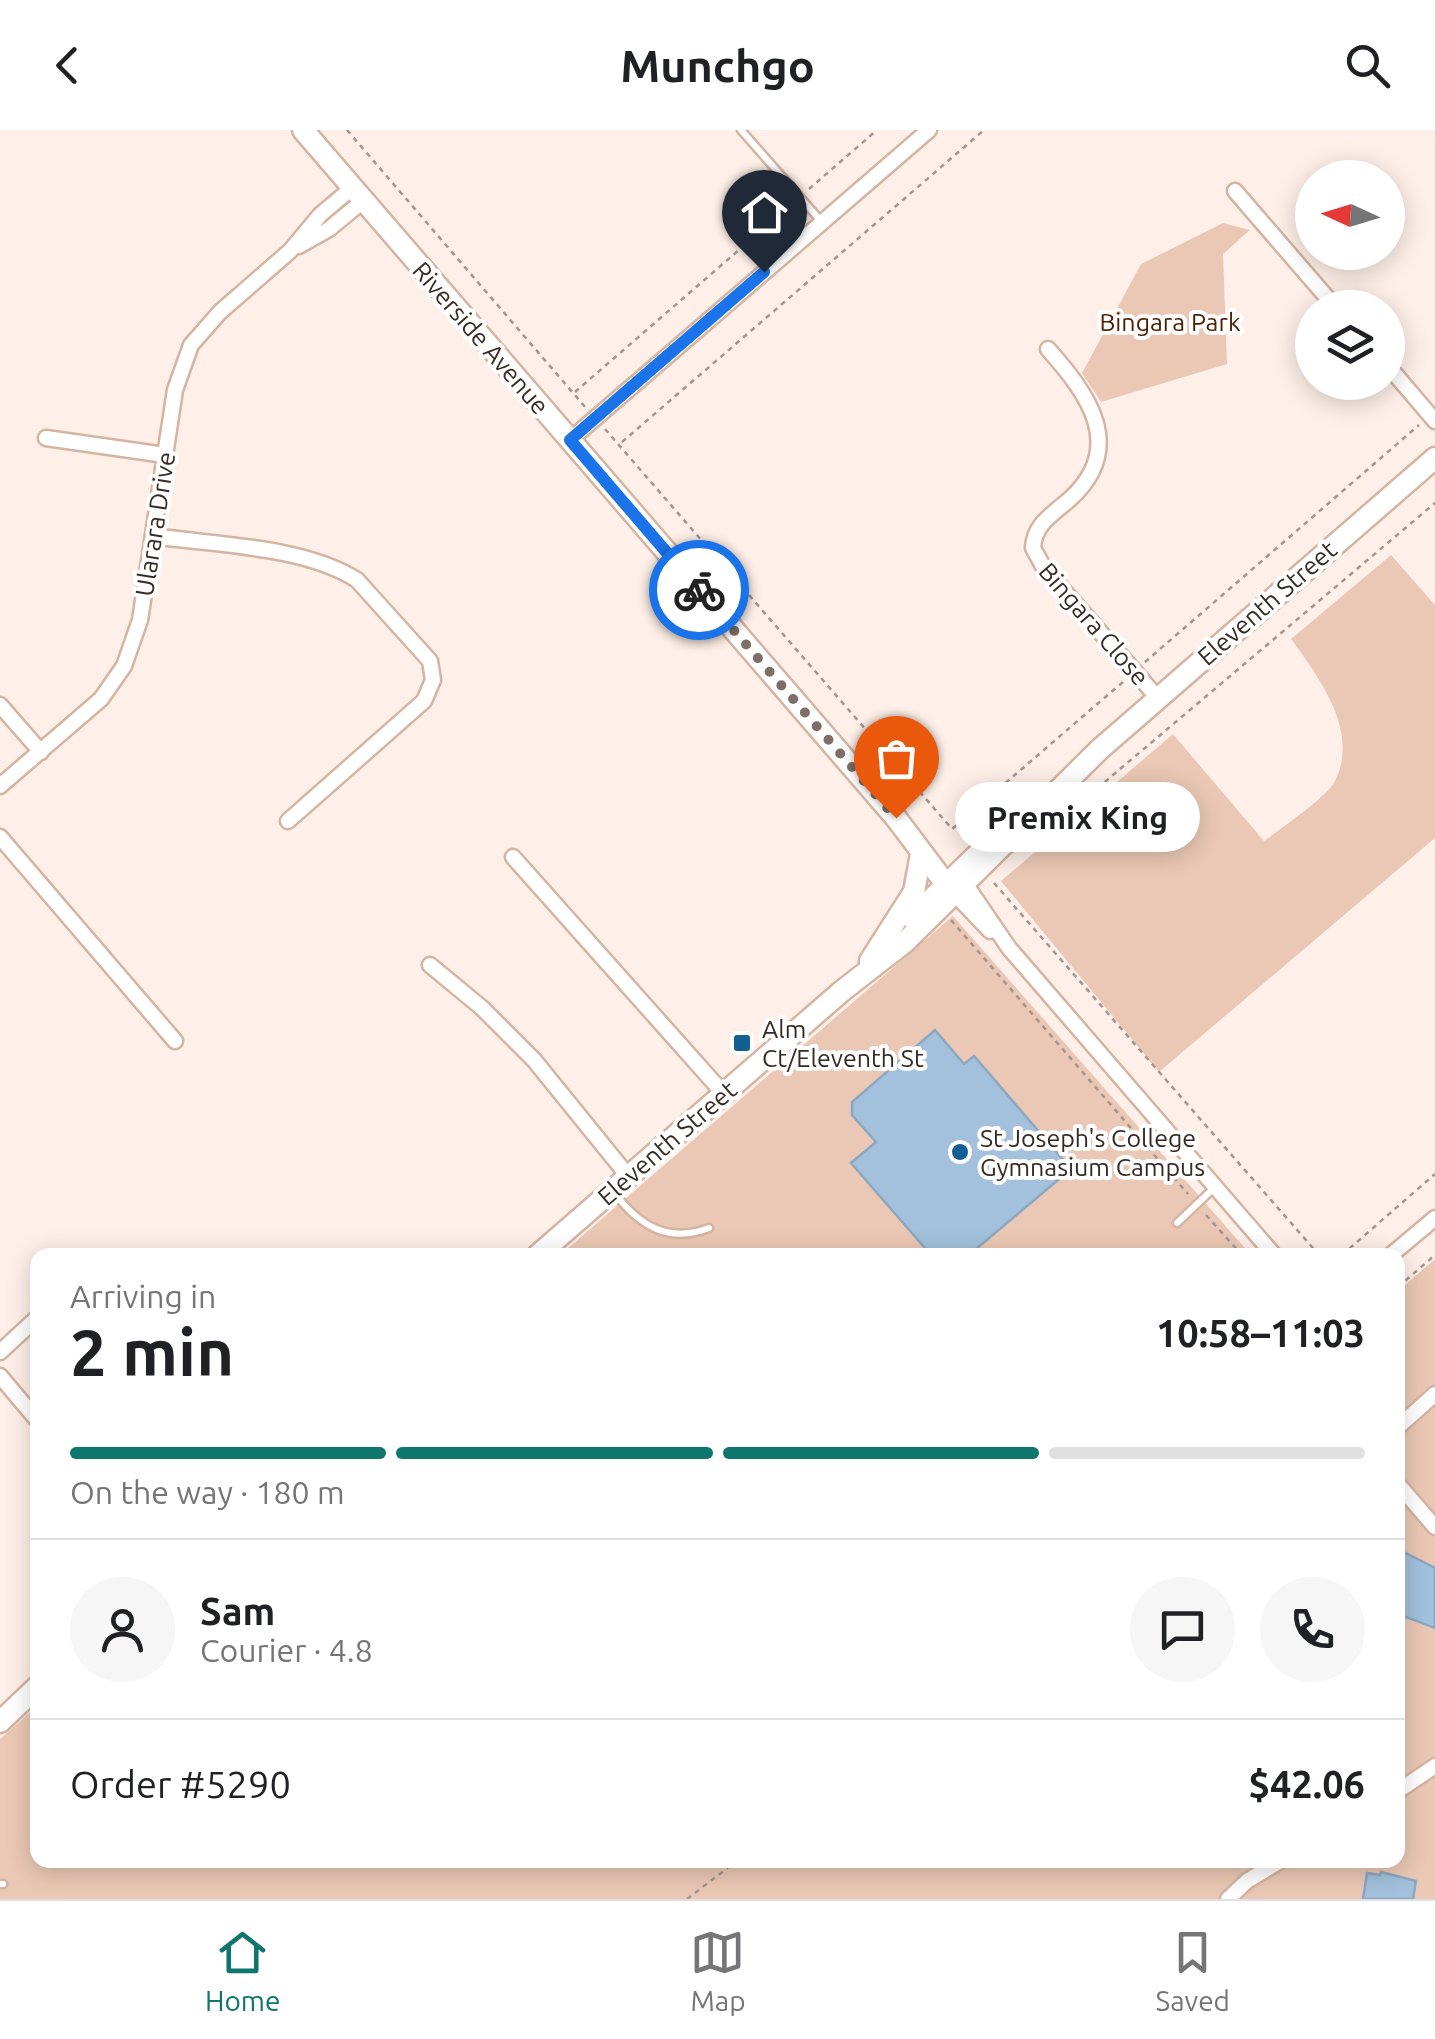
<!DOCTYPE html>
<html lang="en">
<head>
<meta charset="utf-8">
<style>
  :root { --surface:#fff; --page:#f6f6f6; --text:#202124; --muted:#757577; --line:#e0e0e0; --accent:#0f766e }
  body { margin:0; font-family:Ubuntu,sans-serif; background:var(--page); color:var(--text); height:100vh; display:flex; flex-direction:column; font-size:38px; white-space:nowrap }
  * { box-sizing:border-box; margin:0 }
  p { font-size:32px; color:var(--muted) }
  .icon { flex:none; width:55px; height:55px; fill:none; stroke:currentColor; stroke-width:2; stroke-linecap:round; stroke-linejoin:round }
  .map { position:relative; flex:1; overflow:hidden }
  .details { position:absolute; left:30px; top:1118px; width:1375px; height:620px; display:flex; flex-direction:column; background:var(--surface); border-radius:20px; box-shadow:0 5px 25px #0003 }
  .details>* { flex:none }
  .needle { width:65px; rotate:274deg }
  .buttons { position:absolute; left:1295px; top:30px; display:grid; gap:20px }
  .buttons a { display:grid; place-items:center; width:110px; height:110px; border-radius:50%; background:var(--surface); box-shadow:0 5px 25px #0003; font-size:50px }
  .pin { position:absolute; display:grid; place-items:center; width:85px; height:85px; color:#fff; margin:-102px -42px; border-radius:50% 50% 50% 0; rotate:-45deg; box-shadow:0 0 10px #0007 }
  .pin .icon { rotate:45deg }
  .courier { position:absolute; display:grid; place-items:center; width:100px; height:100px; margin:-50px; border:8px solid #1a73e8; border-radius:50%; background:#fff; color:#222; box-shadow:0 2px 12px #0007 }
  .bubble { position:absolute; height:70px; border-radius:35px; background:var(--surface); box-shadow:0 5px 25px #0003; font-size:32px; font-weight:600; line-height:70px; text-align:center }
  .headline em { font-style:normal; font-weight:600 }
  .headline div { display:flex; flex-direction:column-reverse }
  .headline { display:flex; align-items:center; justify-content:space-between; height:170px; padding:0 40px }
  h1 { font-size:65px; font-weight:600; line-height:75px }
  .bar { display:grid; grid-template-columns:repeat(4,1fr); gap:15px 10px; align-content:center; height:120px; padding:0 40px }
  .bar i { height:12px; border-radius:8px; background:var(--line) }
  .bar .on { background:var(--accent) }
  .bar p { grid-column:span 4 }
  .line { display:flex; align-items:center; gap:25px; padding:0 40px; border-top:2px solid var(--line) }
  .line div { flex:1 }
  .round { display:grid; place-items:center; flex:none; width:105px; height:105px; border-radius:52px; background:var(--page) }
  header { display:flex; justify-content:space-between; align-items:center; height:130px; padding:0 40px; background:var(--surface); font-size:45px; font-weight:600 }
  .menu { display:flex; justify-content:space-around; align-items:center; height:140px; border-top:2px solid var(--line); background:var(--surface); font-size:28px; color:var(--muted) }
  .menu a { display:grid; justify-items:center; gap:5px }
  .menu .on { color:var(--accent) }
  .map>svg:first-child { display:block }
</style>
</head>
<body>
<header><svg class="icon" aria-label="back" viewBox="0 0 24 24"><path d="M15 5l-7 7 7 7"/></svg>Munchgo<svg class="icon" aria-label="search" viewBox="0 0 24 24"><circle cx="10" cy="10" r="6"/><path d="M15 15l6 6"/></svg></header>
<div class="map">
<svg width="1435" height="1769" viewBox="0 0 1435 1769">
  <rect width="100%" height="100%" fill="#fef0e8"/>
  <!-- green -->
  <path fill="#ebc8b5" d="M1223 93 1250 100 1223 124 1227 234 1101 272 1082 243 1141 134Z
    M1391 425 1435 475V708L1159 942 1001 751 1173 604 1264 711C1280 699 1327 667 1335 651 1360 601 1319 548 1291 509Z
    M953 786 1251 1125H560Z
    M1435 1129V1769H0V1609L37 1576 38 1730H1398V1161Z"/>
  <!-- building -->
  <path fill="#a3c1dc" stroke="#8ca8bf" stroke-width="2.5" d="M935 900 964 934 974 926 1071 1039 969 1125H931L851 1033 876 1012 852 985V972Z
    M1398 1419 1435 1438V1498L1398 1484V1445L1403 1437 1398 1433Z
    M1381 1742 1416 1751 1413 1769H1363L1367 1743 1380 1745Z"/>
  <g fill="none" stroke-linecap="round" stroke-linejoin="round">
    <defs>
      <path id="lane" d="M741 0 821 91
        M616 1065C641 1097 669 1113 709 1098
        M1177 1093 1214 1058
        M0 1754H3"/>
      <path id="street" d="M1235 61 1336 178
        M299 116 329 99 363 71
        M1048 219C1088 264 1127 317 1070 369 1053 384 1034 394 1033 418L1044 438 1157 567
        M1388 236 1435 291
        M46 308 165 325
        M570 310 929 0
        M153 406C215 415 304 416 357 450L430 531 433 550 424 571 288 691
        M0 575 41 622
        M0 656 101 569 124 536 140 490 175 260 191 215 220 182 290 121 320 85 352 58
        M0 707 175 911
        M513 727 724 964
        M962 749 1009 818 1274 1125
        M950 759 990 801
        M430 835 482 878 534 930 628 1046
        M1391 1125 1435 1088
        M0 1222 38 1187
        M0 1246 38 1291
        M1398 1297 1435 1264
        M1398 1354 1435 1397
        M1398 1661 1435 1636
        M1228 1769 1247 1751 1282 1730"/>
      <path id="secondary" d="M303 0 896 688 945 753
        M912 788 1013 690
        M870 831 914 762 921 724
        M538 1125 842 861 905 812 1100 619 1435 328
        M0 1592 38 1556"/>
    </defs>
    <!-- lane casing -->
    <use href="#lane" stroke="#d5b4a2" stroke-width="11"/>
    <!-- street casing -->
    <use href="#street" stroke="#d5b4a2" stroke-width="19"/>
    <!-- secondary casing -->
    <use href="#secondary" stroke="#d5b4a2" stroke-width="25"/>
    <!-- path -->
    <path stroke="#a4968e" stroke-width="2.5" stroke-dasharray="5 5" stroke-linecap="butt" d="M347 0 586 278
      M809 59 877 0
      M575 262 792 74
      M605 299 952 699 1124 551
      M622 312 984 0
      M1145 532 1419 295
      M1036 710 1435 373
      M994 753 1319 1125
      M951 790 1188 1064
      M1206 1085 1242 1125
      M1342 1125 1435 1044
      M1398 1157 1435 1125
      M687 1769 738 1730"/>
    <!-- lane -->
    <use href="#lane" stroke="#fff" stroke-width="6"/>
    <!-- street -->
    <use href="#street" stroke="#fff" stroke-width="14"/>
    <!-- secondary -->
    <use href="#secondary" stroke="#fff" stroke-width="20"/>
  </g>
  <g fill="none" stroke-linecap="round" stroke-linejoin="round">
    <!-- done -->
    <path stroke="#7d6f68" stroke-width="10" stroke-dasharray="0 18" d="M699 460 896 688"/>
    <!-- route -->
    <path stroke="#1a73e8" stroke-width="12" d="M699 460 570 310 764 142"/>
  </g>
  <!-- markers -->
  <g fill="#135f92" stroke="#fff" stroke-width="4">
    <rect x="732" y="903" width="20" height="20" rx="5"/>
    <circle cx="960" cy="1022" r="10"/>
  </g>
  <g text-anchor="middle" stroke-width="8" stroke-linejoin="round" paint-order="stroke">
    <!-- park labels -->
    <g font-size="25" fill="#4b1e00" stroke="#fff">
      <text x="1170" y="201">Bingara Park</text>
    </g>
    <!-- street labels -->
    <g font-size="25" fill="#372a23" stroke="#fff">
      <text transform="translate(481 208) rotate(49)" y="9">Riverside Avenue</text>
      <text transform="translate(155 394) rotate(-81)" y="9">Ularara Drive</text>
      <text transform="translate(1267 473) rotate(-41)" y="9">Eleventh Street</text>
      <text transform="translate(1094 494) rotate(49)" y="9">Bingara Close</text>
      <text transform="translate(667 1013) rotate(-41)" y="9">Eleventh Street</text>
    </g>
    <!-- poi labels -->
    <g font-size="25" fill="#372a23" stroke="#fff" text-anchor="start">
      <text x="762" y="908">Alm<tspan x="762" dy="29">Ct/Eleventh St</tspan></text>
      <text x="980" y="1017">St Joseph's College<tspan x="980" dy="29">Gymnasium Campus</tspan></text>
    </g>
  </g>
</svg>
<div class="buttons">
<a><svg class="needle" viewBox="-14 -14 28 28"><path d="M0-13l5 13h-10z" fill="#e53935"/><path d="M0 13l5-13h-10z" fill="#757577"/></svg></a>
<a><svg class="icon" aria-label="layers" viewBox="0 0 24 24"><path d="M12 4l9 5-9 5-9-5zM3 14l9 5 9-5"/></svg></a>
</div>
<div class="pin" style="left:896px;top:688px;background:#ea580c"><svg class="icon" aria-label="bag" viewBox="0 0 24 24"><path d="M5 8h14l-1 12H6zM9 8a3 3 0 0 1 6 0"/></svg></div>
<div class="pin" style="left:764px;top:142px;background:#1f2937"><svg class="icon" aria-label="home" viewBox="0 0 24 24"><path d="M3 11l9-7 9 7M6 9v11h12V9"/></svg></div>
<div class="courier" style="left:699px;top:460px"><svg class="icon" aria-label="bike" viewBox="0 0 24 24"><circle cx="6" cy="16" r="4"/><circle cx="18" cy="16" r="4"/><path d="M6 16l4-8h5l3 8M10 8l3 8H6M13 5h3"/></svg></div>
<div class="bubble" style="left:955px;top:652px;width:245px">Premix King</div>
<section class="details">
<div class="headline"><div><h1>2 min</h1><p>Arriving in</p></div><em>10:58–11:03</em></div>
<div class="bar"><i class="on"></i><i class="on"></i><i class="on"></i><i></i><p>On the way · 180 m</p></div>
<div class="line" style="height:180px"><a class="round"><svg class="icon" aria-label="person" viewBox="0 0 24 24"><circle cx="12" cy="8" r="4"/><path d="M4 21q1-7 8-7t8 7"/></svg></a><div><b>Sam</b><p>Courier · 4.8</p></div><a class="round"><svg class="icon" aria-label="chat" viewBox="0 0 24 24"><path d="M4 5h16v11H9l-5 4z"/></svg></a><a class="round"><svg class="icon" aria-label="phone" viewBox="0 0 24 24"><path d="M5 4h4l2 5-3 2q2 4 5 5l2-3 5 2v4C11 20 4 13 5 4z"/></svg></a></div>
<div class="line" style="height:130px"><div>Order #5290</div><b>$42.06</b></div>
</section>
</div>
<nav class="menu">
<a class="on"><svg class="icon" aria-label="home" viewBox="0 0 24 24"><path d="M3 11l9-7 9 7M6 9v11h12V9"/></svg>Home</a>
<a><svg class="icon" aria-label="map" viewBox="0 0 24 24"><path d="M3 6l6-2 6 2 6-2v14l-6 2-6-2-6 2zM9 4v14M15 6v14"/></svg>Map</a>
<a><svg class="icon" aria-label="saved" viewBox="0 0 24 24"><path d="M7 4h10v16l-5-4-5 4z"/></svg>Saved</a>
</nav>
</body>
</html>
